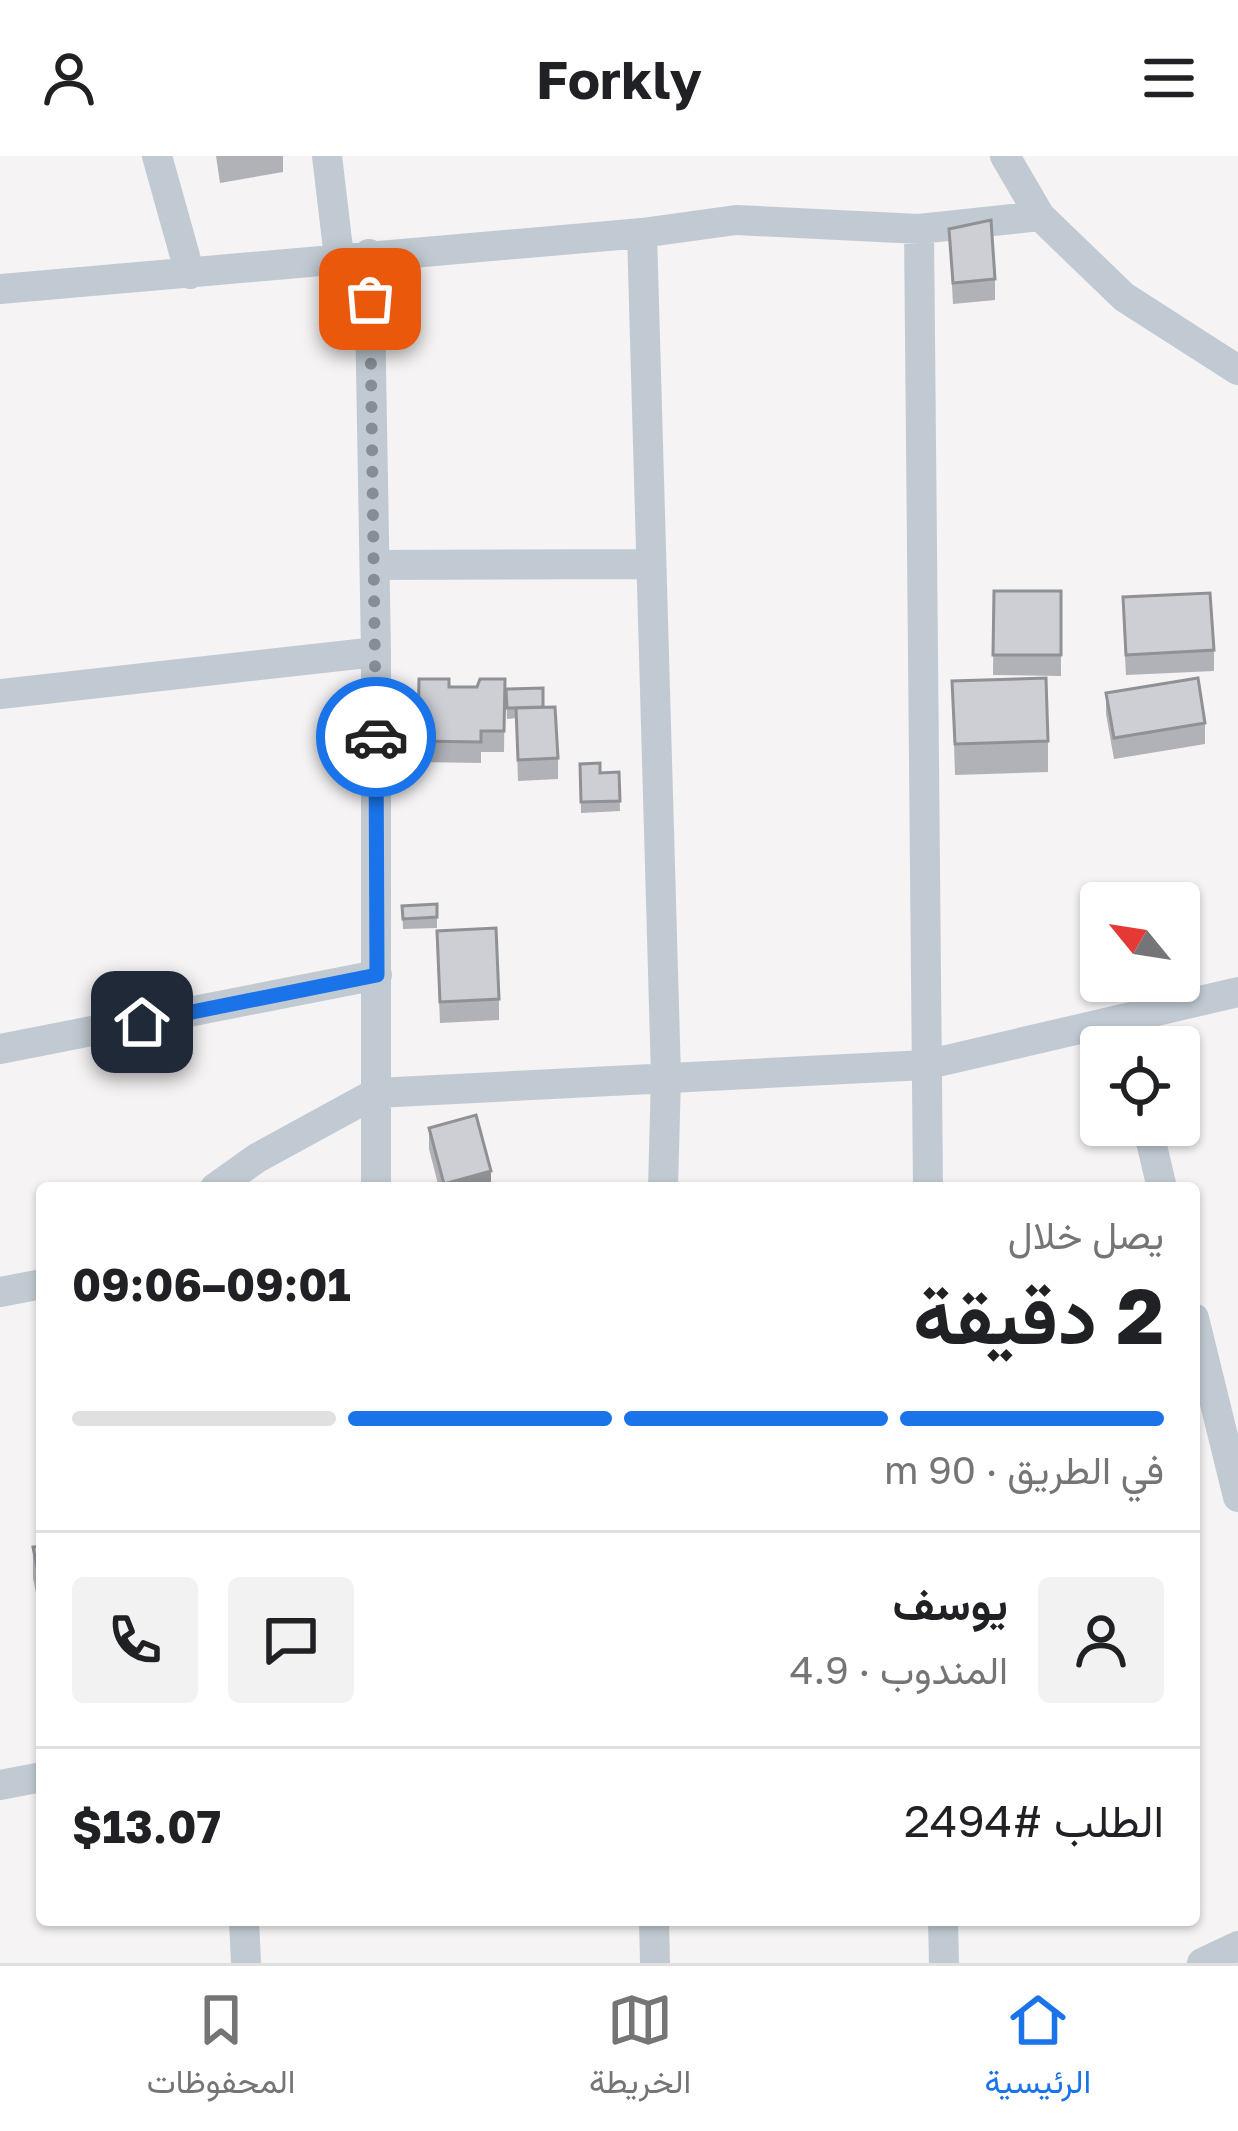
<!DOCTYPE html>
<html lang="ar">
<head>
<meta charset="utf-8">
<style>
  :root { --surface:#fff; --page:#f2f2f2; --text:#202124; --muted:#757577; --line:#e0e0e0; --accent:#1a73e8 }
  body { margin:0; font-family:"Golos Text",Vazirmatn,sans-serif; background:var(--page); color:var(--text); direction:rtl; height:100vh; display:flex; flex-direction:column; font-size:45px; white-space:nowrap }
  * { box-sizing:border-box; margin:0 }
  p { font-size:39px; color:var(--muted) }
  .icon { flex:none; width:66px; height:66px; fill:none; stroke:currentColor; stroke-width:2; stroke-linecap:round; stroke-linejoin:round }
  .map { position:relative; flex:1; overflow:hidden; direction:ltr }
  .drawer { position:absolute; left:36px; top:1026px; width:1164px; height:744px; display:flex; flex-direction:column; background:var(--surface); border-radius:12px; box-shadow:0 3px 9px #0004; direction:rtl }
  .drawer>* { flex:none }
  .needle { width:78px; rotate:300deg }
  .buttons { position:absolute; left:1080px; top:726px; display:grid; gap:24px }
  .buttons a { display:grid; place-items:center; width:120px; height:120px; border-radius:12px; background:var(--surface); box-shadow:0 3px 9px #0004; font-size:60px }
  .pin { position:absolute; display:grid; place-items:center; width:102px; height:102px; color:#fff; margin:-51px; border-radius:24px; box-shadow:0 6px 18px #0006 }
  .courier { position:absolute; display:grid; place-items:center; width:120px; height:120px; margin:-60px; border:9px solid #1a73e8; border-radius:50%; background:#fff; color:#222; box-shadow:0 3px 15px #0007 }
  .headline em { font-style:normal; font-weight:700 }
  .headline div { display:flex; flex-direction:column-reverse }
  .headline { display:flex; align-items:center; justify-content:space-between; height:204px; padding:0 36px }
  h1 { font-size:78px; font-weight:700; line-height:90px }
  .bar { display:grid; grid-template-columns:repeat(4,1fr); gap:18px 12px; align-content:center; height:144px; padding:0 36px }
  .bar i { height:15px; border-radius:9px; background:var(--line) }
  .bar .current { background:var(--accent) }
  .bar p { grid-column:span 4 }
  .line { display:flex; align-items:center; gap:30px; padding:0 36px; border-top:3px solid var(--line) }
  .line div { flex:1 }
  .round { display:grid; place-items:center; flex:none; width:126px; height:126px; border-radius:12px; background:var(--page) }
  header { display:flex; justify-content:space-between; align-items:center; height:156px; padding:0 36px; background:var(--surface); font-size:54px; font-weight:700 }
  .dock { display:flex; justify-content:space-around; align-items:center; height:168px; border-top:3px solid var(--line); background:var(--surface); font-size:33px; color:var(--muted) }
  .dock a { display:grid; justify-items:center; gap:6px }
  .dock .current { color:var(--accent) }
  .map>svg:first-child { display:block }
</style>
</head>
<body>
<header><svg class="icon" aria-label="menu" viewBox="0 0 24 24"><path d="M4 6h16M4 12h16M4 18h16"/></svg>Forkly<svg class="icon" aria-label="person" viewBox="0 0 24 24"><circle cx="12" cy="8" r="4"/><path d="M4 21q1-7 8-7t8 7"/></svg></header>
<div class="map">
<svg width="1238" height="1807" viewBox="0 0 1238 1807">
  <rect width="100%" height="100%" fill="#f5f3f3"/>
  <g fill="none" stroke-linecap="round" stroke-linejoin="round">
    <!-- minor -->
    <path stroke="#c1cad2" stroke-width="30" d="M157 0 190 118
      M327 0 339 101
      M1005 0 1040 60 1124 141 1238 214
      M919 73 928 1032
      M642 77 666 921 663 1032
      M369 98 376 496V1032
      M0 133 642 77 736 64 919 73 1040 60
      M375 409 644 408
      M0 538 376 496
      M0 893 377 819
      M1147 969 1162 1032
      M215 1032 257 1002 376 937 925 909 1238 836
      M0 1136 42 1128
      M1194 1162 1238 1341
      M0 1629 42 1621
      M244 1764 246 1807
      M654 1764 655 1807
      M943 1764 944 1807
      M1202 1807 1238 1790"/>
  </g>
  <!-- wall -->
  <path fill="#b0b2b7" d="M216 0H283V16L220 27Z
    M949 73 995 123V144L953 148Z
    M994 435H1061V520L993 519Z
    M1123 462 1214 494V515L1126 519Z
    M419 523 449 531H477L505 523 504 596H481V607L418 606Z
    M952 525 1048 585V616L955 619Z
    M506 533 543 551 558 602V623L518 625 516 562 507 563Z
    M1106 537 1205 567V588L1114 603 1106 558Z
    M580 608 600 617 619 616 620 655 581 657Z
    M437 748V772L403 773 402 750Z
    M437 796 499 843V864L440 867Z
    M429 972 491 1032H439L429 993Z
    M42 1390V1466L33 1422V1391Z"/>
  <!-- shaded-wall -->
  <path fill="#909195" d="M491 1015V1032H444V1028Z"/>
  <!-- building -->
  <path fill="#cdcfd5" stroke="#909195" stroke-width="3" d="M991 64 995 123 953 127 949 73Z
    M994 435H1061V499H993Z
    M1210 437 1214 494 1126 499 1123 441Z
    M1046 522 1048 585 955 588 952 525Z
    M1198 522 1205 567 1114 582 1106 537Z
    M419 523H449V531H477L480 523H505L504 575H481V586L418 585Z
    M543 532V551L507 552 506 533Z
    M555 551 558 602 518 604 516 552Z
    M600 607V617L619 616 620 645 581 646 580 608Z
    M437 748V761L403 763 402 750Z
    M496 772 499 843 440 846 437 775Z
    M476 959 491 1015 444 1028 429 972Z
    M42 1390V1436L33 1391Z"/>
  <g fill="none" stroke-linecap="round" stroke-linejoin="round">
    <!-- done -->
    <path stroke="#868d94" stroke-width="12" stroke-dasharray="0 21.6" d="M370 143 376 581"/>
    <!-- route -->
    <path stroke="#1a73e8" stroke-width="15" d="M142 866 377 819 376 581"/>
  </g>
</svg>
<div class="buttons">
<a><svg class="needle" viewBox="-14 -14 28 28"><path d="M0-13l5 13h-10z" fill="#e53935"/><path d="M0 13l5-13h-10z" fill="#757577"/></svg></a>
<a><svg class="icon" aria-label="locate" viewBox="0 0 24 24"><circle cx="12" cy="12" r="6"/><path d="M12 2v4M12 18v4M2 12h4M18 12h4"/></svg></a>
</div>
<div class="pin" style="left:370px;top:143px;background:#ea580c"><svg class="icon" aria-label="bag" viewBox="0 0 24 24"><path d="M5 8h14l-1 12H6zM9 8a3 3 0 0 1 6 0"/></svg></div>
<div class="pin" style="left:142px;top:866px;background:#1f2937"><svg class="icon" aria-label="home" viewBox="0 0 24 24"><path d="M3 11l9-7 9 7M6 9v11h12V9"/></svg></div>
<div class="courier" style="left:376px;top:581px"><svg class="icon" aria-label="car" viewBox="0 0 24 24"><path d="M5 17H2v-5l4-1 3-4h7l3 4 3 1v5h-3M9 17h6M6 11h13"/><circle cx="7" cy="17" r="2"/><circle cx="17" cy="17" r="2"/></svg></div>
<section class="drawer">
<div class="headline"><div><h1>2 دقيقة</h1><p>يصل خلال</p></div><em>09:01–09:06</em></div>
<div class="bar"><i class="current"></i><i class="current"></i><i class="current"></i><i></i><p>في الطريق · 90 m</p></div>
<div class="line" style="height:216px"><a class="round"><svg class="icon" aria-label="person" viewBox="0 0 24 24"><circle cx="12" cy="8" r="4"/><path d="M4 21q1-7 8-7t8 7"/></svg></a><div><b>يوسف</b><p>المندوب · 4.9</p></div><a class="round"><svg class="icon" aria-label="chat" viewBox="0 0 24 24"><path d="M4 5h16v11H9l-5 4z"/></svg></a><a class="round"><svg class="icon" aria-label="phone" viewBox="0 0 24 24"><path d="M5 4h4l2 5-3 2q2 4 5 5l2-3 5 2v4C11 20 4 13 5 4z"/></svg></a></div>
<div class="line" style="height:156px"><div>الطلب #2494</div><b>$13.07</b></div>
</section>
</div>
<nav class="dock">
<a class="current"><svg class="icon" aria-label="home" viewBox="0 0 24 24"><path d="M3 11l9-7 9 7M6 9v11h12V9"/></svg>الرئيسية</a>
<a><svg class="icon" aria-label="map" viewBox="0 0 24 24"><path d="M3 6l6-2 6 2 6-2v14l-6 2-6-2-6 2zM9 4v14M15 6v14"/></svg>الخريطة</a>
<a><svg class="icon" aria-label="saved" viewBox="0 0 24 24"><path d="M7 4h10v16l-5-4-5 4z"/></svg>المحفوظات</a>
</nav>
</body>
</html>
